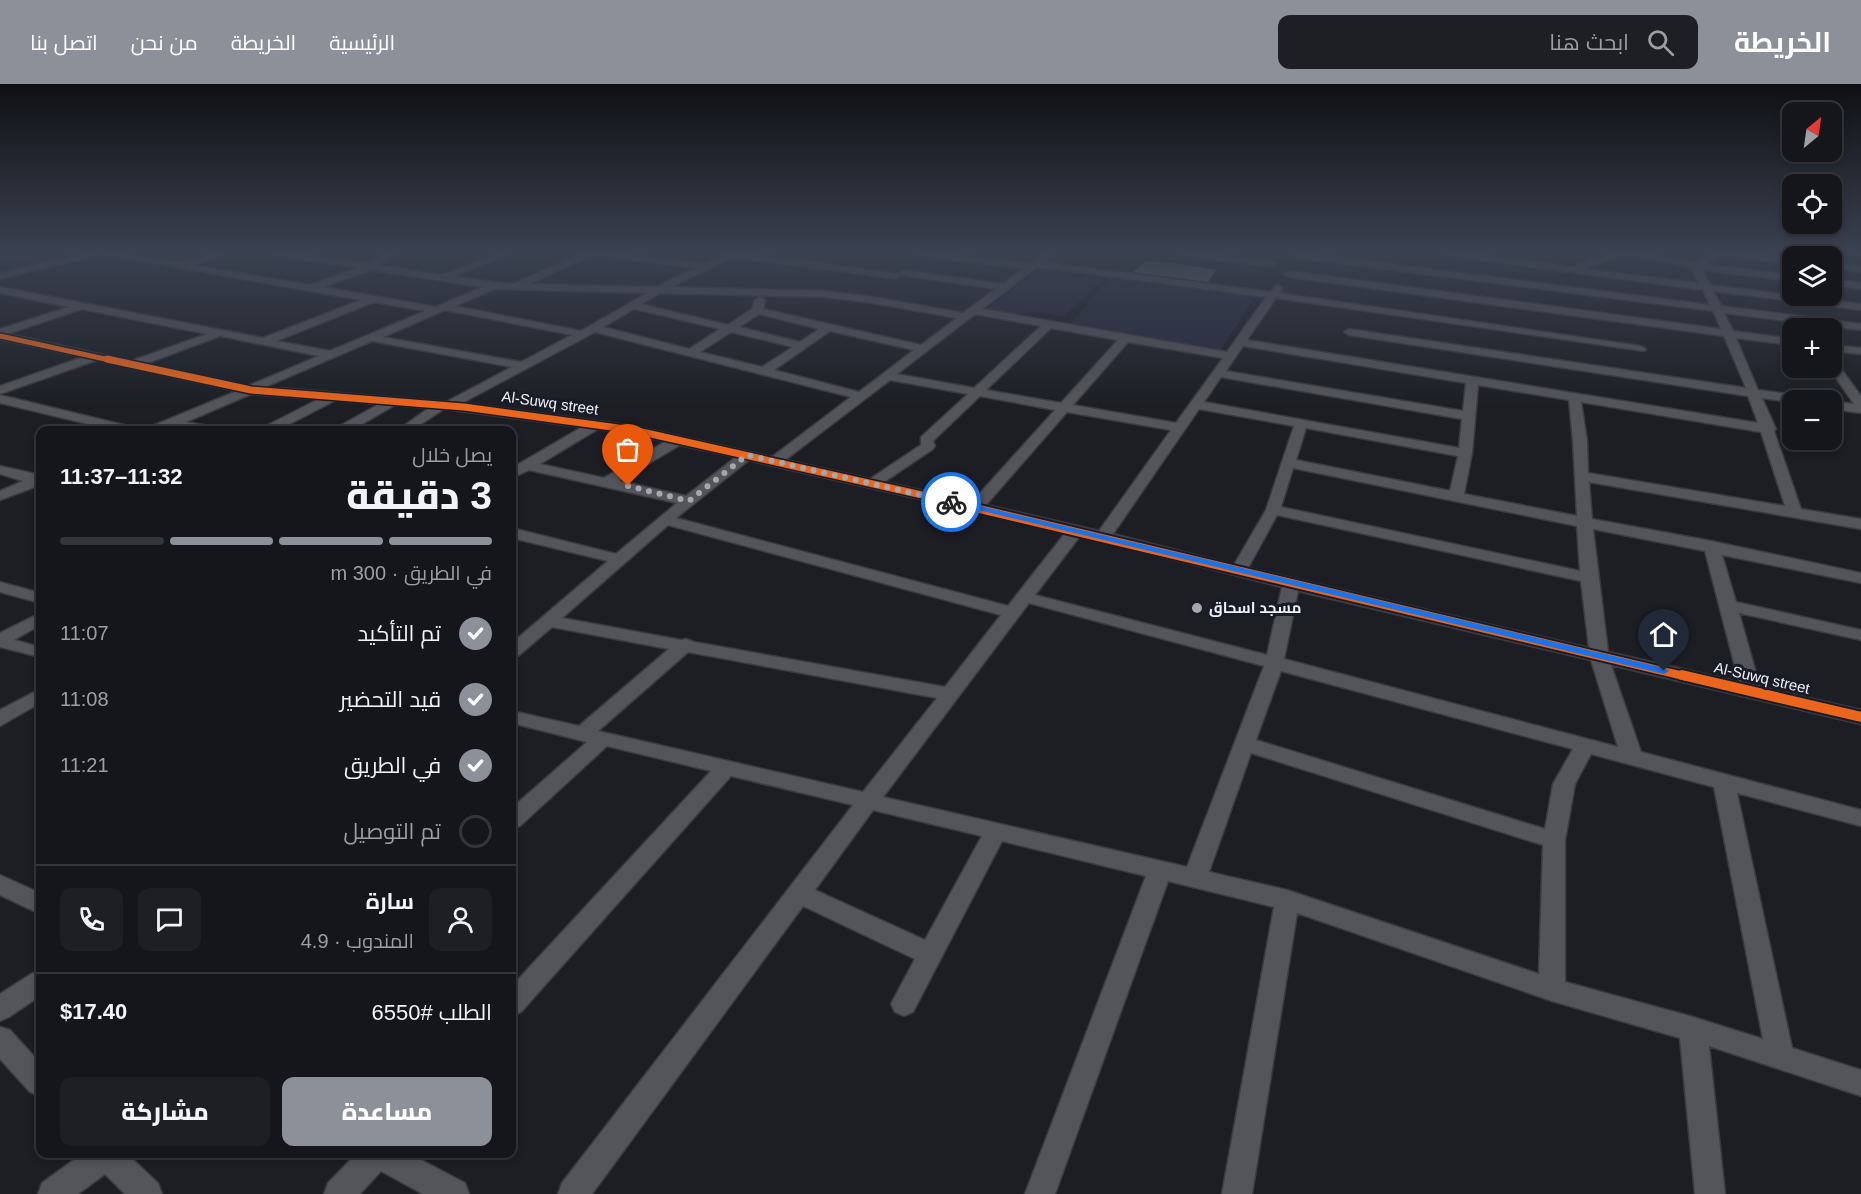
<!DOCTYPE html>
<html lang="ar">
<head>
<meta charset="utf-8">
<style>
  :root { --surface:#15161b; --page:#1e1f24; --text:#f1f3f6; --muted:#9d9fa3; --line:#34353a; --accent:#8c9099 }
  body { margin:0; font-family:Helvetica,Cairo,sans-serif; background:var(--page); color:var(--text); direction:rtl; height:100vh; display:flex; flex-direction:column; font-size:22px; white-space:nowrap }
  * { box-sizing:border-box; margin:0 }
  p { font-size:20px; color:var(--muted) }
  .icon { flex:none; width:33px; height:33px; fill:none; stroke:currentColor; stroke-width:2; stroke-linecap:round; stroke-linejoin:round }
  .map { position:relative; flex:1; overflow:hidden; direction:ltr }
  .panel { position:absolute; left:36px; top:342px; width:480px; height:732px; display:flex; flex-direction:column; background:var(--surface); border-radius:12px; box-shadow:0 3px 9px #0003,0 0 0 2px var(--line); direction:rtl }
  .panel>* { flex:none }
  .needle { width:39px; rotate:29deg }
  .buttons { position:absolute; left:1782px; top:18px; display:grid; gap:12px }
  .buttons a { display:grid; place-items:center; width:60px; height:60px; border-radius:12px; background:var(--surface); box-shadow:0 3px 9px #0003,0 0 0 2px var(--line); font-size:30px }
  .pin { position:absolute; display:grid; place-items:center; width:51px; height:51px; color:#fff; margin:-62px -26px; border-radius:50% 50% 50% 0; rotate:-45deg; box-shadow:0 0 6px #0007 }
  .pin .icon { rotate:45deg }
  .courier { position:absolute; display:grid; place-items:center; width:60px; height:60px; margin:-30px; border:4px solid #1a73e8; border-radius:50%; background:#fff; color:#222; box-shadow:0 2px 8px #0007 }
  .overview em { font-style:normal; font-weight:800 }
  .overview div { display:flex; flex-direction:column-reverse }
  .overview { display:flex; align-items:center; justify-content:space-between; height:102px; padding:0 24px }
  h1 { font-size:39px; font-weight:800; line-height:45px }
  .bar { display:grid; grid-template-columns:repeat(4,1fr); gap:9px 6px; align-content:center; height:72px; padding:0 24px }
  .bar i { height:8px; border-radius:4px; background:var(--line) }
  .bar .current { background:var(--accent) }
  .bar p { grid-column:span 4 }
  .line { display:flex; align-items:center; gap:15px; padding:0 24px; border-top:2px solid var(--line) }
  .line div { flex:1 }
  .round { display:grid; place-items:center; flex:none; width:63px; height:63px; border-radius:12px; background:var(--page) }
  ol { padding:0 24px; list-style:none }
  li { display:flex; align-items:center; gap:18px; height:66px }
  li p { margin-inline-start:auto }
  li .icon { padding:6px; border-radius:50%; background:var(--accent); color:#fff; stroke-width:4 }
  li:last-child { color:var(--muted) }
  li i { width:33px; height:33px; border:3px solid var(--line); border-radius:50% }
  .cta { display:flex; gap:12px; margin-top:auto; padding:12px 24px }
  .cta a { flex:1; height:69px; border-radius:12px; background:var(--accent); color:#fff; font-size:24px; font-weight:800; line-height:69px; text-align:center }
  .cta a+a { background:var(--page); color:var(--text) }
  header { display:flex; align-items:center; gap:36px; box-sizing:border-box; height:84px; padding:0 30px; background:var(--accent); color:#fff }
  header strong { font-size:28px }
  nav { display:flex; gap:33px; margin-inline-start:auto; font-size:21px }
  .search { width:420px; height:54px; background:var(--page); display:flex; align-items:center; gap:15px; box-sizing:border-box; padding:0 21px; border-radius:12px; color:var(--muted); font-size:22px }
  .map>svg:first-child { display:block }
</style>
</head>
<body>
<header>
<strong>الخريطة</strong>
<div class="search"><svg class="icon" aria-label="search" viewBox="0 0 24 24"><circle cx="10" cy="10" r="6"/><path d="M15 15l6 6"/></svg>ابحث هنا</div>
<nav><a>الرئيسية</a><a>الخريطة</a><a>من نحن</a><a>اتصل بنا</a></nav>
</header>
<div class="map">
<svg width="1861" height="1110" viewBox="0 0 1861 1110">
  <rect width="100%" height="100%" fill="#1c1e24"/>
  <!-- built -->
  <path fill="#202433" d="M0 168H93L0 190Z"/>
  <!-- green -->
  <path fill="#26293d" d="M1039 186 1104 195 1064 232 1028 227 1023 231 987 225Z
    M1111 192 1257 211 1220 267 1069 241Z"/>
  <!-- building -->
  <path fill="#696b70" d="M1146 177 1179 180 1216 186 1208 198 1133 188Z"/>
  <g fill="none" stroke-linecap="round" stroke-linejoin="round">
    <defs>
      <path id="minor" d="M90 168C122 168 148 177 178 178 195 179 211 168 228 168L193 181 310 201 358 184 275 171 271 168H290L369 180 387 168H396L379 181 441 191 502 168H513L453 193 513 200 585 168H610L704 180 728 168H740L899 190 903 186 1003 200 1023 185 917 171 913 168H935L1029 180 1046 168H1055L1043 178 1270 208 1278 201 1283 204 1279 209 1640 262 1646 265 1644 267 1276 214 1247 256 1758 339 1748 312 1349 251 1344 248 1349 245 1746 304 1724 252 1289 193 1284 190 1289 187 1721 245 1713 227 1299 174 1294 171 1299 168 1710 221 1703 206 1445 171 1441 168H1461L1571 183 1615 168H1640L1694 179 1711 170 1710 168H1734L1792 174V180L1720 171 1705 180 1792 191V197L1702 186 1710 201 1861 220V226L1713 207 1721 222 1861 240V246L1724 229 1733 247 1792 255V261L1736 254 1758 306 1802 312 1808 316 1792 318 1762 314 1776 345 1774 347 1801 425 1861 435V445L1589 398 1592 435 1711 457 1861 489V499L1722 471 1736 518 1861 546V556L1739 529 1760 603 1861 626V640L1611 581 1641 668 1861 726V742L1737 709 1792 964 1861 986V1012L1709 962 1725 1110H1695L1680 954 1552 917 1297 829 1252 1110H1222L1274 823 1168 797 1055 1110H1025L1146 792 1002 757 913 928 904 932 895 928 891 920 915 875 803 822 592 1110H558L562 1099 853 721 731 692 521 928 512 932V902L711 687 607 662 520 742 512 744V724L587 658 512 639V627L579 642 669 565 552 543 518 572 512 573V559L608 477 512 454V444L616 470 677 419 529 386 512 394V384L582 343 444 325 412 346H398L429 324 395 321 352 346H337L338 343 379 320 336 316 278 346H263L264 343 319 315 251 310 186 338 214 343 215 346H191L173 343 165 346H149L150 343 237 307 97 276 0 310V302L83 273 0 255V245L69 223 0 209V203L263 254 361 216 102 170 0 195V189ZM1626 170 1691 184 1699 199 1584 185ZM593 171 695 184 656 203 529 200ZM733 173 897 195 901 191 996 205 963 229 867 212 823 207 671 203ZM1037 183 1266 213 1227 268 982 225ZM371 186 482 203 436 223 323 203ZM494 205 647 209 581 247 455 222ZM660 209 823 213 867 218 957 234 921 261 763 225 765 216 760 213 755 216 752 225 728 241 641 220ZM374 218 425 227 330 267 276 257ZM82 225 207 250 131 277 7 250ZM634 225H635L720 245 689 265 603 243ZM445 226 572 251 521 278 383 253ZM759 230 819 245 800 258 739 243ZM975 230 1041 242 974 304 897 290ZM1051 244 1118 256 1061 319 986 306ZM830 247 914 266 859 308 774 286ZM595 248 851 313 772 373 633 342 462 319ZM731 248 793 263 762 283 700 268ZM220 252 319 272 248 302 145 280ZM372 257 512 283 446 318 265 303ZM1128 258 1223 274 1176 339 1073 321ZM1243 262 1466 299 1463 327 1226 287ZM1221 293 1462 335 1459 364 1204 318ZM890 296 968 310 921 353V361L870 395 785 376ZM1478 301 1569 316 1573 357 1577 432 1464 410 1472 369ZM980 312 1055 326 972 418 884 398 933 365 935 362 933 357ZM1581 318 1761 348 1785 422 1588 389 1587 357ZM1199 325 1294 342 1266 426 1234 481 1113 450ZM1067 328 1171 346 1099 447 986 421ZM1306 344 1458 372 1450 407 1296 376ZM598 345 666 357 604 394 540 380ZM680 361 736 373 686 412 619 397ZM749 376 774 382 1066 448 1008 522 676 434ZM1293 384 1577 442 1580 487 1281 423ZM1277 431 1581 497 1589 564 1248 484ZM668 441 1001 531 945 603 694 558 686 555 681 556 562 534ZM1593 445 1705 467 1739 598 1608 568ZM1080 452 1282 503 1267 571 1035 511ZM1298 507 1591 576 1618 663 1284 575ZM1029 519 1264 582 1187 783 883 713ZM688 568 937 614 863 708 598 647ZM1281 587 1573 665 1553 700 1545 745 1256 656ZM1251 669 1543 761 1539 890 1287 806 1209 788ZM1591 670 1714 703 1763 955 1693 933 1565 898V756L1575 700ZM873 726 982 752 925 856 815 806Z
        M1176 168H1198L1272 177 1277 180 1272 183 1180 171Z
        M1804 168H1813L1817 172H1807Z
        M1852 168H1861V171L1853 170Z
        M1832 178 1861 182V188L1832 184Z
        M1832 195 1861 199V205L1832 201Z
        M1832 261 1861 264V270L1832 267Z
        M1832 277 1836 278 1861 312V329L1832 325V317L1854 320 1829 284H1832Z
        M0 311 132 343 134 346H113L0 319Z
        M0 382 40 391V401L0 416V407L23 397 0 390Z
        M0 498 40 509V519L0 508Z
        M40 529V541L14 556 40 563V573L0 563V549Z
        M40 605V619L0 642V626Z
        M0 791 40 809V830L0 811Z
        M40 887V912L9 933 0 937V910L31 890Z
        M0 943 10 946 40 979V1012L30 1008 0 975Z
        M82 1070H127L158 1099 162 1110H125L105 1090 78 1110H38L42 1099Z
        M356 1070H410L465 1099 469 1110H423L381 1087 360 1110H324L328 1099Z"/>
    </defs>
    <!-- minor casing -->
    <use href="#minor" stroke="#3a3a40" stroke-width="3"/>
    <!-- minor -->
    <use href="#minor" fill="#54555a" fill-rule="evenodd"/>
    <defs>
      <path id="cycleway-far3" d="M0 252 114 277"/>
      <path id="cycleway-far2" d="M107 275 251 306 464 323 633 346 940 415"/>
      <path id="cycleway-far1" d="M933 414 1688 593"/>
      <path id="cycleway" d="M1682 591 1861 633"/>
    </defs>
    <!-- cycleway-far3 casing -->
    <use href="#cycleway-far3" stroke="#191c27" stroke-width="8"/>
    <!-- cycleway-far2 casing -->
    <use href="#cycleway-far2" stroke="#191c27" stroke-width="10"/>
    <!-- cycleway-far1 casing -->
    <use href="#cycleway-far1" stroke="#191c27" stroke-width="12"/>
    <!-- cycleway casing -->
    <use href="#cycleway" stroke="#191c27" stroke-width="14"/>
    <!-- cycleway-far3 -->
    <use href="#cycleway-far3" stroke="#eb651d" stroke-width="5"/>
    <!-- cycleway-far2 -->
    <use href="#cycleway-far2" stroke="#eb651d" stroke-width="7"/>
    <!-- cycleway-far1 -->
    <use href="#cycleway-far1" stroke="#eb651d" stroke-width="8"/>
    <!-- cycleway -->
    <use href="#cycleway" stroke="#eb651d" stroke-width="10"/>
  </g>
  <!-- sky -->
  <linearGradient id="sky" x2="0" y2="1"><stop stop-color="#0f1014"/><stop offset="0.52" stop-color="#3a4150"/><stop offset="1" stop-color="#3a4150" stop-opacity="0"/></linearGradient>
  <rect width="1861" height="323" fill="url(#sky)"/>
  <!-- route -->
  <path fill="#1a73e8" d="M951 415 1664 584 1669 587 1664 590 949 419V416Z"/>
  <g fill="none" stroke-linecap="round" stroke-linejoin="round">
    <!-- done -->
    <path stroke="#a5a7ae" stroke-width="6" stroke-dasharray="0 10.8" d="M628 402 689 417 747 371 951 418"/>
  </g>
  <!-- markers -->
  <circle fill="#a5a7ae" stroke="#191c27" stroke-width="2" cx="1197" cy="524" r="6"/>
  <g text-anchor="middle" stroke-width="6" stroke-linejoin="round" paint-order="stroke">
    <!-- street labels -->
    <g font-size="15" fill="#eff1f9" stroke="#191c27">
      <text transform="translate(550 319) rotate(8)" y="5">Al-Suwq street</text>
      <text transform="translate(1762 594) rotate(13)" y="5">Al-Suwq street</text>
    </g>
    <!-- poi labels -->
    <g font-size="15" font-weight="bold" fill="#eff1f9" stroke="#191c27" text-anchor="start">
      <text x="1209" y="529">مسجد اسحاق</text>
    </g>
  </g>
</svg>
<div class="buttons">
<a><svg class="needle" viewBox="-14 -14 28 28"><path d="M0-13l5 13h-10z" fill="#e53935"/><path d="M0 13l5-13h-10z" fill="#9d9fa3"/></svg></a>
<a><svg class="icon" aria-label="locate" viewBox="0 0 24 24"><circle cx="12" cy="12" r="6"/><path d="M12 2v4M12 18v4M2 12h4M18 12h4"/></svg></a>
<a><svg class="icon" aria-label="layers" viewBox="0 0 24 24"><path d="M12 4l9 5-9 5-9-5zM3 14l9 5 9-5"/></svg></a>
<a>+</a>
<a>−</a>
</div>
<div class="pin" style="left:628px;top:402px;background:#ea580c"><svg class="icon" aria-label="bag" viewBox="0 0 24 24"><path d="M5 8h14l-1 12H6zM9 8a3 3 0 0 1 6 0"/></svg></div>
<div class="pin" style="left:1664px;top:587px;background:#1f2937"><svg class="icon" aria-label="home" viewBox="0 0 24 24"><path d="M3 11l9-7 9 7M6 9v11h12V9"/></svg></div>
<div class="courier" style="left:951px;top:418px"><svg class="icon" aria-label="bike" viewBox="0 0 24 24"><circle cx="6" cy="16" r="4"/><circle cx="18" cy="16" r="4"/><path d="M6 16l4-8h5l3 8M10 8l3 8H6M13 5h3"/></svg></div>
<section class="panel">
<div class="overview"><div><h1>3 دقيقة</h1><p>يصل خلال</p></div><em>11:32–11:37</em></div>
<div class="bar"><i class="current"></i><i class="current"></i><i class="current"></i><i></i><p>في الطريق · 300 m</p></div>
<ol>
<li><svg class="icon" aria-label="check" viewBox="0 0 24 24"><path d="M5 12l5 5 9-10"/></svg>تم التأكيد<p>11:07</p></li>
<li><svg class="icon" aria-label="check" viewBox="0 0 24 24"><path d="M5 12l5 5 9-10"/></svg>قيد التحضير<p>11:08</p></li>
<li><svg class="icon" aria-label="check" viewBox="0 0 24 24"><path d="M5 12l5 5 9-10"/></svg>في الطريق<p>11:21</p></li>
<li><i></i>تم التوصيل</li>
</ol>
<div class="line" style="height:108px"><a class="round"><svg class="icon" aria-label="person" viewBox="0 0 24 24"><circle cx="12" cy="8" r="4"/><path d="M4 21q1-7 8-7t8 7"/></svg></a><div><b>سارة</b><p>المندوب · 4.9</p></div><a class="round"><svg class="icon" aria-label="chat" viewBox="0 0 24 24"><path d="M4 5h16v11H9l-5 4z"/></svg></a><a class="round"><svg class="icon" aria-label="phone" viewBox="0 0 24 24"><path d="M5 4h4l2 5-3 2q2 4 5 5l2-3 5 2v4C11 20 4 13 5 4z"/></svg></a></div>
<div class="line" style="height:78px"><div>الطلب #6550</div><b>$17.40</b></div>
<div class="cta"><a>مساعدة</a><a>مشاركة</a></div>
</section>
</div>
</body>
</html>
